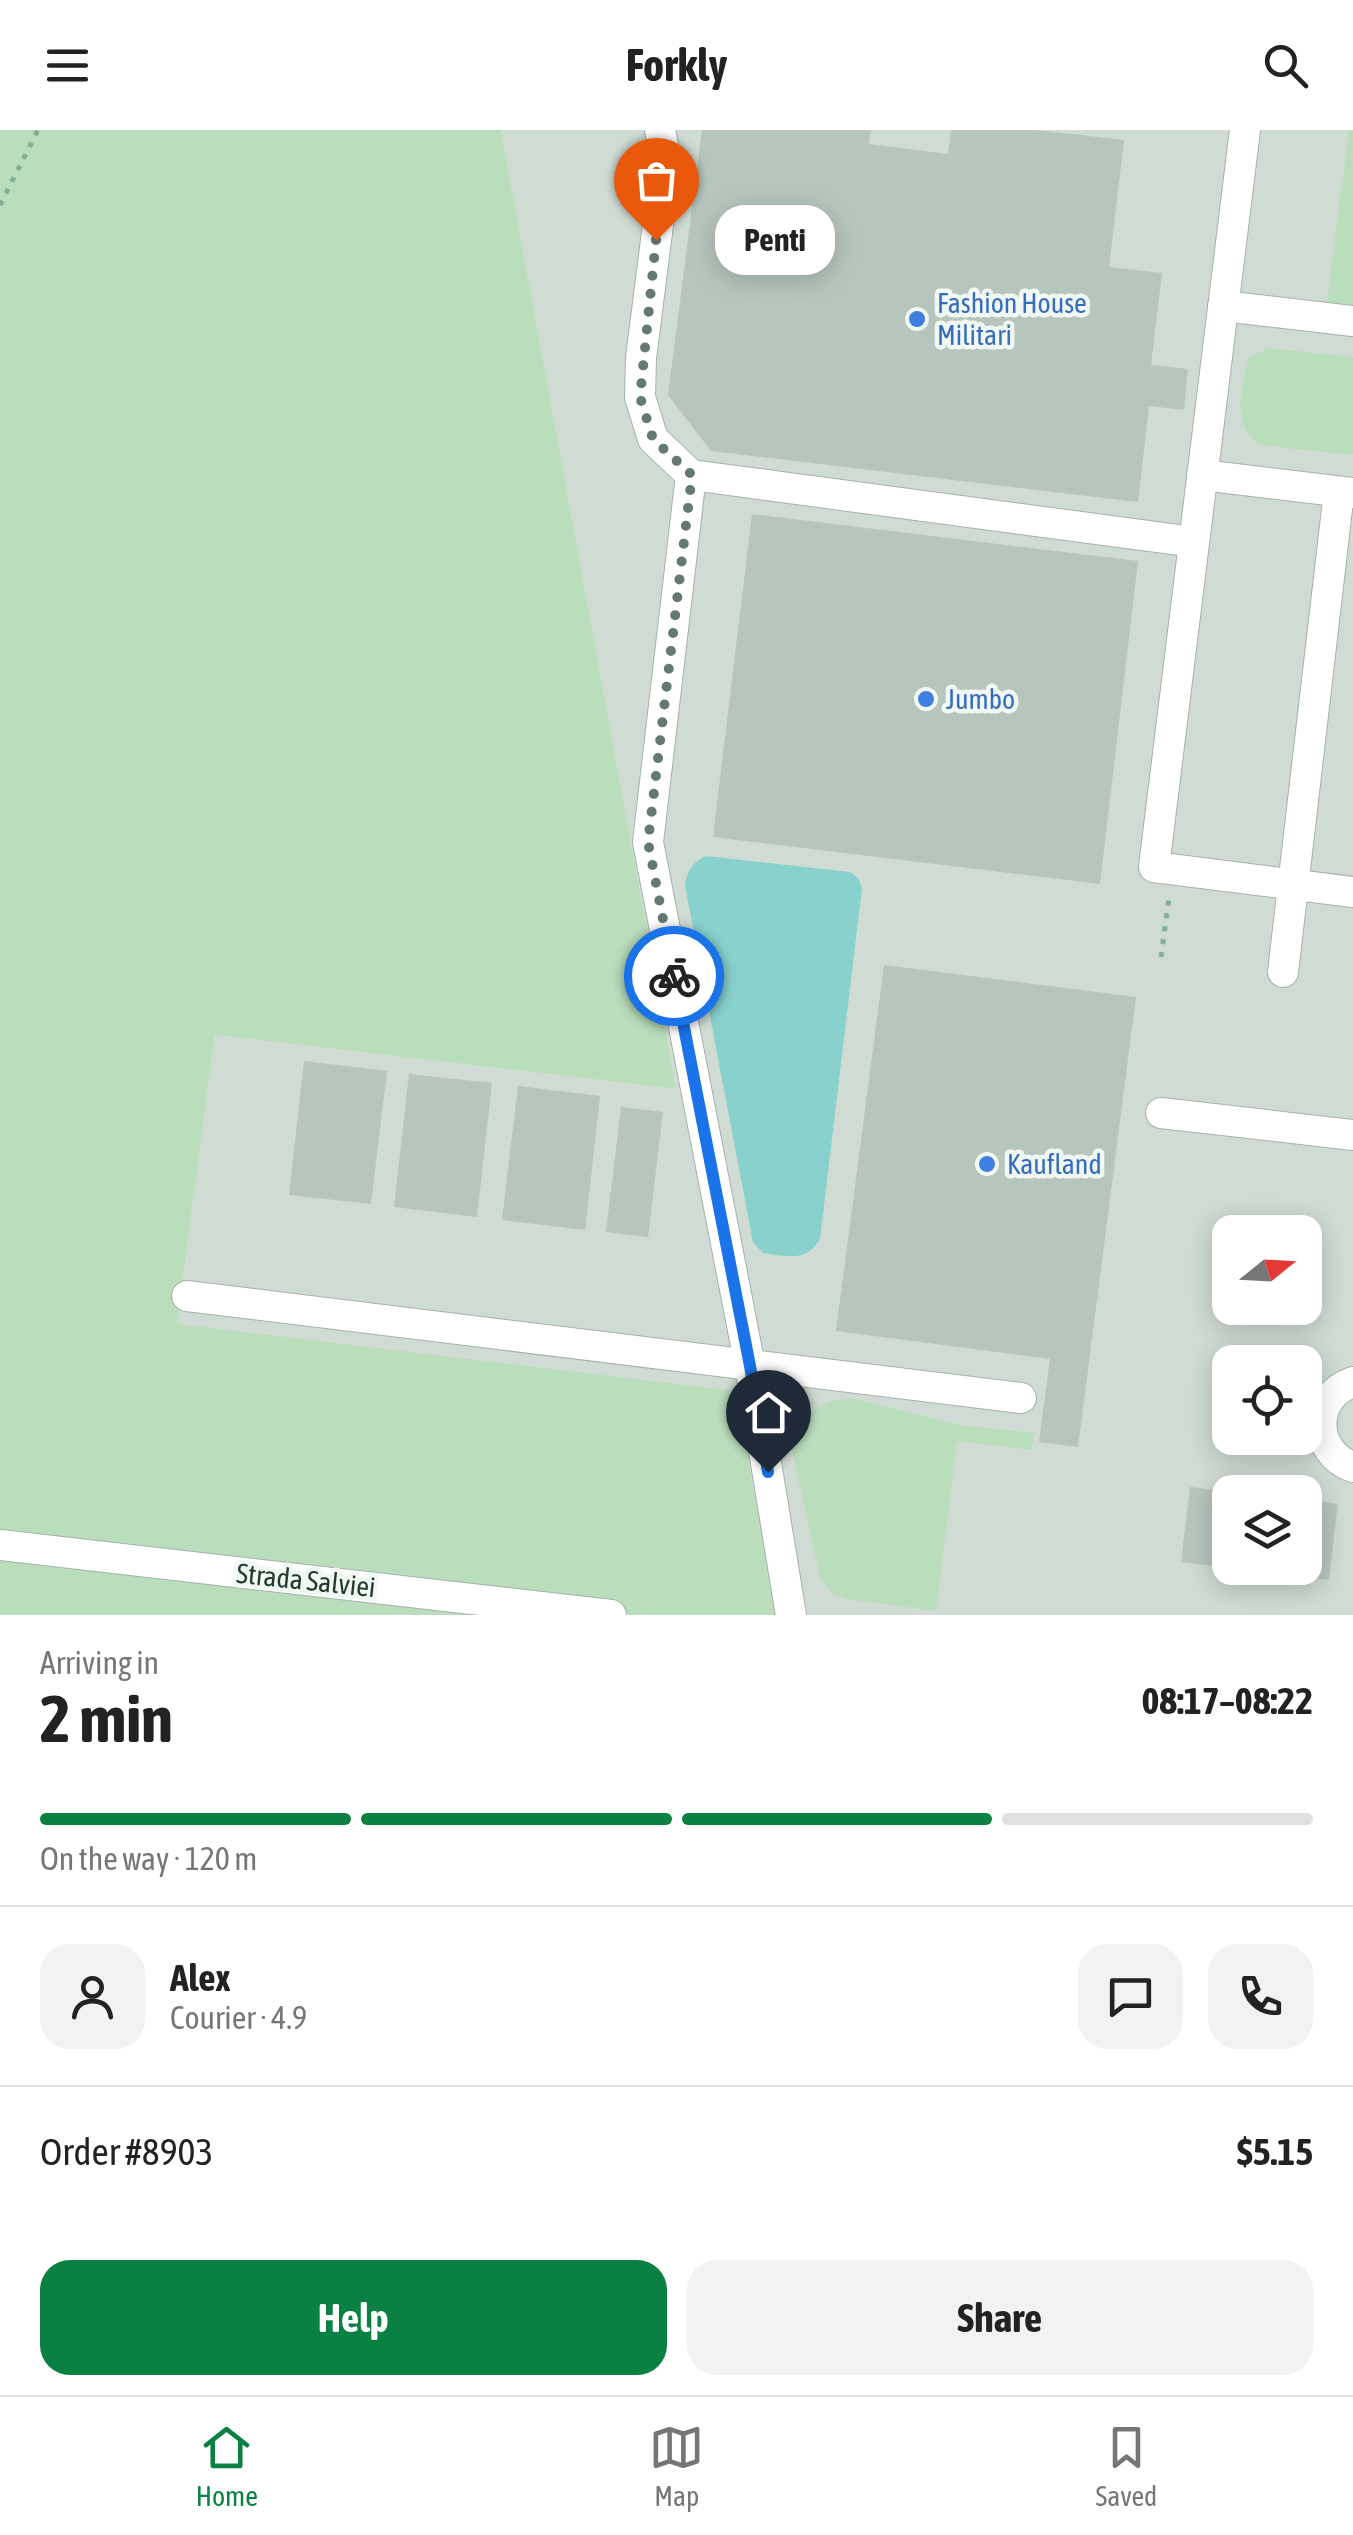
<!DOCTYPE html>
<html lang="en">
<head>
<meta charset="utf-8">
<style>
  :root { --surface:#fff; --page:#f2f2f2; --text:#222; --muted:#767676; --line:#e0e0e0; --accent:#0b8043 }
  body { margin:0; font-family:"Asap Condensed",sans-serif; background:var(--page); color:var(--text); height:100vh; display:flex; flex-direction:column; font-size:38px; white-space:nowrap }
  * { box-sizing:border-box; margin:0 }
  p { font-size:32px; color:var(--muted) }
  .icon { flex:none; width:55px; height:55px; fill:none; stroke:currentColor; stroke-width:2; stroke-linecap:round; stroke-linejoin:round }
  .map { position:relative; height:1485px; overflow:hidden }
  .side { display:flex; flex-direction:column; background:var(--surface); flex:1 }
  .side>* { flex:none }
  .needle { width:65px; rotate:72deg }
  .controls { position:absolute; left:1212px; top:1085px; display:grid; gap:20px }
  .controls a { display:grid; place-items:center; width:110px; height:110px; border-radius:20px; background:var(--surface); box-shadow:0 5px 25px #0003; font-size:50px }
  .pin { position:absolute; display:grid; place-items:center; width:85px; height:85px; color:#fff; margin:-102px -42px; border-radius:50% 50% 50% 0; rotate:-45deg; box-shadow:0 0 10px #0007 }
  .pin .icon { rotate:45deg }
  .courier { position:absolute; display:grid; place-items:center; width:100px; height:100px; margin:-50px; border:8px solid #1a73e8; border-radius:50%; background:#fff; color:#222; box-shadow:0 2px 12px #0007 }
  .bubble { position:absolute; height:70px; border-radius:30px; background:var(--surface); box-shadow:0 5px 25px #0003; font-size:32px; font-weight:700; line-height:70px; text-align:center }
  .overview em { font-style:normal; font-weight:700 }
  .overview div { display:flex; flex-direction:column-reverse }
  .overview { display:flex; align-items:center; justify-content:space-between; height:170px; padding:0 40px }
  h1 { font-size:65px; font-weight:700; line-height:75px }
  .bar { display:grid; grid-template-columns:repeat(4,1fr); gap:15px 10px; align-content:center; height:120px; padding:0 40px }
  .bar i { height:12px; border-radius:8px; background:var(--line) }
  .bar .on { background:var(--accent) }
  .bar p { grid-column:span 4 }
  .line { display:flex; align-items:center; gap:25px; padding:0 40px; border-top:2px solid var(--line) }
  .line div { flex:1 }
  .round { display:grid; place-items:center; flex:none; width:105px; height:105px; border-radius:30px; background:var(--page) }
  .action { display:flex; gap:20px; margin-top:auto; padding:20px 40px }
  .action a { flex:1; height:115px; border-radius:30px; background:var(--accent); color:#fff; font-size:40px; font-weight:700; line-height:115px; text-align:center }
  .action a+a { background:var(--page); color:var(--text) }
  header { display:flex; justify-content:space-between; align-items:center; height:130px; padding:0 40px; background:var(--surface); font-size:45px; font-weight:700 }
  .dock { display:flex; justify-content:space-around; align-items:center; height:140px; border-top:2px solid var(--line); background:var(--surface); font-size:28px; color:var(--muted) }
  .dock a { display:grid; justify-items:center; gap:5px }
  .dock .on { color:var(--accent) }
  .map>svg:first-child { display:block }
</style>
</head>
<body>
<header><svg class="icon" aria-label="menu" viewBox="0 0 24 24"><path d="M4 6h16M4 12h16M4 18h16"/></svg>Forkly<svg class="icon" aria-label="search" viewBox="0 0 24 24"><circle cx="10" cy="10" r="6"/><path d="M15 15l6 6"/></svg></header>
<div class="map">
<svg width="1353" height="1485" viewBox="0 0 1353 1485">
  <rect width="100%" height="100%" fill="#e1ebe5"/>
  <!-- built -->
  <path fill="#cfdbd3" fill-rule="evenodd" d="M501 0H1353V1485H777L177 1194 215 905 676 959ZM1230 1102H1305V1178H1230ZM1230 1232H1305V1308H1230ZM1230 1362H1305V1438H1230Z"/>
  <!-- green -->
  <path fill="#baddbc" d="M0 0H501L676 959 215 905 177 1194 735 1261 777 1485H0Z
    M1349 0H1353V175L1327 172Z
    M1268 218 1353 227V325L1259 315C1231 291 1242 267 1246 234L1249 228Z
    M850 1268 959 1295 1034 1303 1032 1320 957 1311 936 1481 846 1469 835 1465 820 1448 791 1315 800 1292 813 1281 828 1272Z"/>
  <!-- water -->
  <path fill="#89d1cd" d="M706 726 850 742 858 748 862 758 820 1109C806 1133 787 1126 763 1123L753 1112 685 755C688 740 692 733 706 726Z"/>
  <!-- building -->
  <path fill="#b6c6bd" d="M702 0H871L869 14 948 24 951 0H1037L1124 10 1109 137 1162 143 1151 235 1188 239 1184 280 1149 276 1138 372 711 321 668 265Z
    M752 384 1138 431 1100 754 713 707Z
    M884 835 1136 867 1078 1317 1039 1312 1050 1229 836 1201Z
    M304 931 387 941 371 1074 289 1065Z
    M409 944 492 953 477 1087 394 1077Z
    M518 956 600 966 585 1100 502 1090Z
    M621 977 663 982 648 1107 606 1102Z
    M1190 1357 1230 1362V1438L1181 1432Z
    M1305 1370 1338 1374 1329 1450 1246 1440 1305 1438Z"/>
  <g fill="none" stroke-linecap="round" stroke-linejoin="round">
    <defs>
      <path id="minor" d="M660 0 666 32 641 228 640 267 653 309 691 345 1194 412
        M1245 0 1154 737 1353 762
        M1223 176 1353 191
        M691 345 648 712 750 1236 791 1485
        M1202 345 1353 363
        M1283 842 1339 362
        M1161 983 1353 1005
        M187 1166 1021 1268
        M1353 1252C1311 1266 1311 1322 1353 1337
        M0 1415 611 1485"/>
    </defs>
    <!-- minor casing -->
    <use href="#minor" stroke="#a4b3ab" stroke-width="32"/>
    <!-- path -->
    <path stroke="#81af97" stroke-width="5" stroke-dasharray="5 8" stroke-linecap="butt" d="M0 75 38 0
      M1161 827 1169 768"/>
    <!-- minor -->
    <use href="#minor" stroke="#fff" stroke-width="30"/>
  </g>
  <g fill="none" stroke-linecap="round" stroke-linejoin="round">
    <!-- done -->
    <path stroke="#64796f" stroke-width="10" stroke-dasharray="0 18" d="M656 110 640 267 653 309 692 345 648 712 674 846"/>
    <!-- route -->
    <path stroke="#1a73e8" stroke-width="12" d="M674 846 750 1236 768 1342"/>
  </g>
  <!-- markers -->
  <g fill="#3f7fe0" stroke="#f1f8f3" stroke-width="4">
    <circle cx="917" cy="189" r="10"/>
    <circle cx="926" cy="569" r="10"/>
    <circle cx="987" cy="1034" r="10"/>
  </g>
  <g text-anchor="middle" stroke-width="9" stroke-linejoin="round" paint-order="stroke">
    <!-- shop labels -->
    <g font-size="28" fill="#366cbe" stroke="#f1f8f3" text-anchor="start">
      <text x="937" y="183">Fashion House<tspan x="937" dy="32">Militari</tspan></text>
      <text x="946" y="579">Jumbo</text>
      <text x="1007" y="1044">Kaufland</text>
    </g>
    <!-- street labels -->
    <g font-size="28" fill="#213c2f" stroke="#f1f8f3">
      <text transform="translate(306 1450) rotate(6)" y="10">Strada Salviei</text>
    </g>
  </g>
</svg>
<div class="controls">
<a><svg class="needle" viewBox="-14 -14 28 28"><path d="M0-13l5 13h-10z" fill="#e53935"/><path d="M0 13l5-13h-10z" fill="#767676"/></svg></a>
<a><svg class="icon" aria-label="locate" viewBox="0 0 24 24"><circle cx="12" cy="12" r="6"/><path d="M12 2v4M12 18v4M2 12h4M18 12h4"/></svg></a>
<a><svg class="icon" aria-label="layers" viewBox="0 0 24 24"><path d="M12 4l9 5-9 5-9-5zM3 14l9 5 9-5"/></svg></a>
</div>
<div class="pin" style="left:656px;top:110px;background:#ea580c"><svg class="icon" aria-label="bag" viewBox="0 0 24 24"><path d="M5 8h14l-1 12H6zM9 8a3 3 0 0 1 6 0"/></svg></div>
<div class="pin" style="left:768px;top:1342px;background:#1f2937"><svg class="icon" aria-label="home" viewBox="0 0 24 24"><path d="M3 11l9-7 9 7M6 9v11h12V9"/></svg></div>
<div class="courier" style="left:674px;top:846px"><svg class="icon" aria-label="bike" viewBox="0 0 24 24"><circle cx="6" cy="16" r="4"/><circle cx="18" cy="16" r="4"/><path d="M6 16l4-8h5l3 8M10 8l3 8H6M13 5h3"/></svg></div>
<div class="bubble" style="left:715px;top:75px;width:120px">Penti</div>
</div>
<section class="side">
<div class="overview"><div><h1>2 min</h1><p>Arriving in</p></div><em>08:17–08:22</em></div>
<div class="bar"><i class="on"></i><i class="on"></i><i class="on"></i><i></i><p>On the way · 120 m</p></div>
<div class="line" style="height:180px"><a class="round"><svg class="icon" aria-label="person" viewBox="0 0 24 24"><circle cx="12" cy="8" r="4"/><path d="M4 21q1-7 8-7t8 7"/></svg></a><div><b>Alex</b><p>Courier · 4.9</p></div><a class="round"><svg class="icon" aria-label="chat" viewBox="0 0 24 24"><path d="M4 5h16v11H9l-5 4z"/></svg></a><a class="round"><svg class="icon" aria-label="phone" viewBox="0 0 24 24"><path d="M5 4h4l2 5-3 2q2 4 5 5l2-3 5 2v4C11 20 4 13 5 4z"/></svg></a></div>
<div class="line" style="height:130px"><div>Order #8903</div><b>$5.15</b></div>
<div class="action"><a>Help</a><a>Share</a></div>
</section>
<nav class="dock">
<a class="on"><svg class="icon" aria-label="home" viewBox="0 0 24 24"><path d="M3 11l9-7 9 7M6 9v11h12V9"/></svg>Home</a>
<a><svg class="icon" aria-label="map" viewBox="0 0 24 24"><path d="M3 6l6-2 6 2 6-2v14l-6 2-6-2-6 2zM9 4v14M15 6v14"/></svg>Map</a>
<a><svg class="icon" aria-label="saved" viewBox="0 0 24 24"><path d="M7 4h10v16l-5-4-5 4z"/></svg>Saved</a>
</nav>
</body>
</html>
